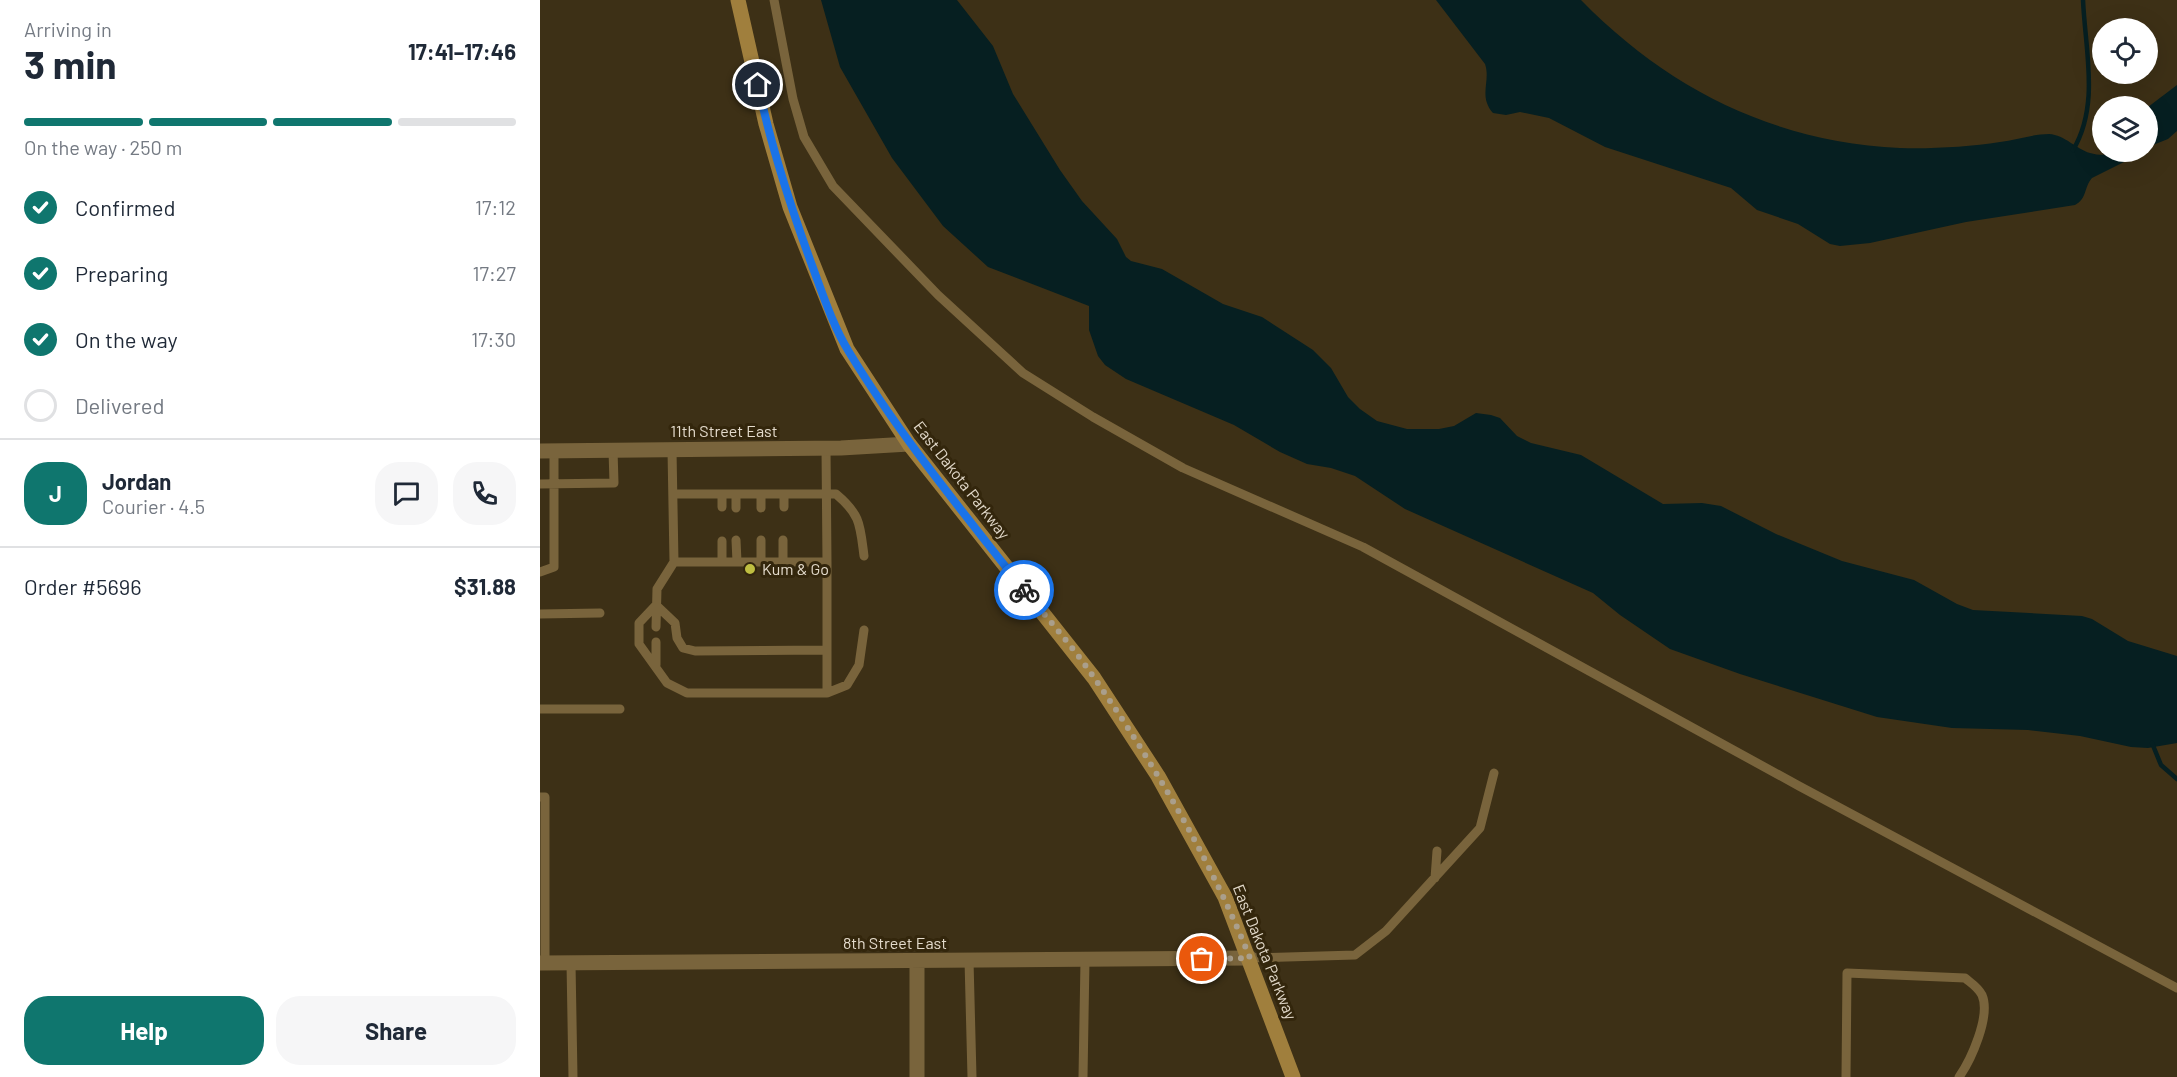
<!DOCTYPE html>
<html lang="en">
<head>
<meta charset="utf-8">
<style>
  :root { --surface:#fff; --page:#f6f6f7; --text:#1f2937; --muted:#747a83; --line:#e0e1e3; --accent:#0f766e }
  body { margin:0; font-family:Barlow,sans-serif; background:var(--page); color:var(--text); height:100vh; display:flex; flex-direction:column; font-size:22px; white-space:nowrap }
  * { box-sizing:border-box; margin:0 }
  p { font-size:20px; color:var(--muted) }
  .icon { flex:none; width:33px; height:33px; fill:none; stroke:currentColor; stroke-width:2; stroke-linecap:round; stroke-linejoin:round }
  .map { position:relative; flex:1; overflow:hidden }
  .details { display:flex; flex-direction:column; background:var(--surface); width:540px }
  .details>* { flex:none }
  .fabs { position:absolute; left:1552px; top:18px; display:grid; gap:12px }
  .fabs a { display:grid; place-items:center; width:66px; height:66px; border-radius:50%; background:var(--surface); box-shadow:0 6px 24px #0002; font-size:30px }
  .pin { position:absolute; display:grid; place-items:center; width:51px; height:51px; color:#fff; margin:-26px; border:3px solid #fff; border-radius:50%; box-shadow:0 2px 6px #0007 }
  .courier { position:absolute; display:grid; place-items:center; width:60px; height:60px; margin:-30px; border:4px solid #1a73e8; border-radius:50%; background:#fff; color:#222; box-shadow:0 2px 8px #0007 }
  .headline em { font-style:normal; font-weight:700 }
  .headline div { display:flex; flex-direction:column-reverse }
  .headline { display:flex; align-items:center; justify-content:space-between; height:102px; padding:0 24px }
  h1 { font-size:39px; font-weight:700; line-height:45px }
  .bar { display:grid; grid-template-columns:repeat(4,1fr); gap:9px 6px; align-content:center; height:72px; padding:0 24px }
  .bar i { height:8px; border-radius:4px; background:var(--line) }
  .bar .current { background:var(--accent) }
  .bar p { grid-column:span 4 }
  .line { display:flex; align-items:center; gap:15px; padding:0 24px; border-top:2px solid var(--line) }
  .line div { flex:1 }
  .round { display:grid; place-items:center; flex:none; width:63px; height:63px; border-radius:24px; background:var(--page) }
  ol { padding:0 24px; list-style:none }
  li { display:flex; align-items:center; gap:18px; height:66px }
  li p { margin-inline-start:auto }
  li .icon { padding:6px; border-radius:50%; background:var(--accent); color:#fff; stroke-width:4 }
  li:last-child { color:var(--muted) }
  li i { width:33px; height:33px; border:3px solid var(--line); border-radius:50% }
  .cta { display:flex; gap:12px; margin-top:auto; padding:12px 24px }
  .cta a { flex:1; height:69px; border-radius:24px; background:var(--accent); color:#fff; font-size:24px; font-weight:700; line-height:69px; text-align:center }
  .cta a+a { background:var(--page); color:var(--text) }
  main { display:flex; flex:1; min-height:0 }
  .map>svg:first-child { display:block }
</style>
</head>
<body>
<main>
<section class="details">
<div class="headline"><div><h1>3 min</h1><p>Arriving in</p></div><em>17:41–17:46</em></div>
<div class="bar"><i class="current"></i><i class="current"></i><i class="current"></i><i></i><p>On the way · 250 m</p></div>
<ol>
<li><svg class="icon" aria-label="check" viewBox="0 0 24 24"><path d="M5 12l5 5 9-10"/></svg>Confirmed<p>17:12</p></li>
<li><svg class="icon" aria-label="check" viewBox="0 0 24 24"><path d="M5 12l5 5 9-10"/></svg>Preparing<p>17:27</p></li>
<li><svg class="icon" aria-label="check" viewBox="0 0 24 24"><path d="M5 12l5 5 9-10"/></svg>On the way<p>17:30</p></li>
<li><i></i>Delivered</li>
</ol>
<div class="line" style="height:108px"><b class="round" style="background:var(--accent);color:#fff">J</b><div><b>Jordan</b><p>Courier · 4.5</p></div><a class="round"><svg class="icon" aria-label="chat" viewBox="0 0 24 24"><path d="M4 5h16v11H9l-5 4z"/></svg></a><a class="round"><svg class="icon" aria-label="phone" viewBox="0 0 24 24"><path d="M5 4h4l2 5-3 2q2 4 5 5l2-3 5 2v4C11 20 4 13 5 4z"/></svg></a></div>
<div class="line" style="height:78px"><div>Order #5696</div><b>$31.88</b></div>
<div class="cta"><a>Help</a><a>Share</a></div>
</section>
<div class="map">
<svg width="1637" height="1077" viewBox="0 0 1637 1077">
  <rect width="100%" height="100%" fill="#3d3016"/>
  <!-- water -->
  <path fill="#061f21" d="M281 0H417L453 46 473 94 520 170 542 201 577 239 586 257 591 261 622 269 683 304 722 317 773 350 791 368 808 397 820 409 837 421 867 429H899L914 426 936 413 951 415 960 418 977 436 991 443 1041 455 1123 504 1162 503 1181 506 1236 534 1302 561 1374 580 1417 604 1433 610 1542 616 1552 619 1588 641 1637 656V743L1608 748 1591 747 1540 736 1488 730 1412 728 1337 717 1200 674 1130 649 1080 615 1053 593 865 509 815 476 791 468 767 464 740 452 694 425 586 379 565 365 558 356 549 330V306L448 267 403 226 352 158 300 67Z
    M896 0H1041C1128 89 1234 142 1360 148 1390 149 1429 147 1460 142 1476 140 1493 134 1509 134 1525 135 1536 149 1550 153 1566 158 1586 151 1604 152L1552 178C1544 187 1547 199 1535 205L1426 222 1330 243 1300 246 1290 244 1258 224 1217 210 1191 188 1065 147 1009 118 980 112 966 115 953 113C938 96 951 81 945 64Z
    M1637 85V131L1628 139 1608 147V107Z"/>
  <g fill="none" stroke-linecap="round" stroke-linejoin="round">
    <!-- stream -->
    <path stroke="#061f21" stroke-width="4.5" d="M1533 150C1560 105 1545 49 1543 0
      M1612 743 1621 765 1637 779"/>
    <!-- service -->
    <path stroke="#79643c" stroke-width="9" d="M234 0 253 99 264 137 293 186 398 295 483 373 553 417 643 468 823 547 1259 786 1637 988
      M132 450 134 562H287L286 448
      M0 484 74 483 73 450
      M133 494H296C321 515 320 525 324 556
      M182 494V507
      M196 494V508
      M221 494V508
      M244 507V494
      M196 540 197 562
      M221 540V562
      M182 541V562
      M243 562V540
      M287 562V693H147L127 683 99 644V623L116 605 135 623 137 638 143 648 155 651 287 650
      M0 572 14 567V451
      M0 614 60 613
      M116 627 117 589 134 562
      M116 642V665
      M287 693 307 685 319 665 324 630
      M0 709H80
      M0 797H5V963
      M895 878 897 851
      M710 958 815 955 846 931 940 828 954 773
      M429 960 432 1077
      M31 963 33 1077
      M543 1077 545 960
      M1306 1077 1307 973 1425 978C1431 983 1438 987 1442 995 1451 1016 1431 1060 1419 1077"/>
    <!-- minor -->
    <path stroke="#79643c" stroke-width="15" d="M377 961V1077
      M0 963 710 958"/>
    <!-- tertiary -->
    <path stroke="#79643c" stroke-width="15" d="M0 451 301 448 369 444"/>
    <!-- secondary -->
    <path stroke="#a07f3d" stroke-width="15" d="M198 0 226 124 250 207 307 349 369 444 554 678 618 776 685 897 753 1077"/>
  </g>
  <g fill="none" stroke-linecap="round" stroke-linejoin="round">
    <!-- done -->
    <path stroke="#aa9f8c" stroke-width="6" stroke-dasharray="0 10.8" d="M484 590C508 619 534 648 555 679 616 767 670 859 710 958L662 959"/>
    <!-- route -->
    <path stroke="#1a73e8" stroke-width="8" d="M218 85C231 147 251 208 273 268 283 295 293 326 309 352 360 436 423 512 484 590"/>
  </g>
  <!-- markers -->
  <circle fill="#bfbe41" stroke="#33260c" stroke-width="2" cx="210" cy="569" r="6"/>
  <g text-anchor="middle" stroke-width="6" stroke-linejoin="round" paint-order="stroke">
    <!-- street labels -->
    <g font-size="16" fill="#e4dbcc" stroke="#33260c">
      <text x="184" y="437">11th Street East</text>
      <text transform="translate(422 480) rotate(52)" y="6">East Dakota Parkway</text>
      <text x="355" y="949">8th Street East</text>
      <text transform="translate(725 952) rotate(68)" y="6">East Dakota Parkway</text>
    </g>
    <!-- poi labels -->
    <g font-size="16" fill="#e4dbcc" stroke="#33260c" text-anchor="start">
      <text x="222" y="575">Kum &amp; Go</text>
    </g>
  </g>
</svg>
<div class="fabs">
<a><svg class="icon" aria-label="locate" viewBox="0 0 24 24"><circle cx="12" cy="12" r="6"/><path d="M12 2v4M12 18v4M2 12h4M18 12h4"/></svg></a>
<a><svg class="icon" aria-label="layers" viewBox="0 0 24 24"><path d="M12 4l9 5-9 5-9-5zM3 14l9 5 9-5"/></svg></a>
</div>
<div class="pin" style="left:662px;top:959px;background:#ea580c"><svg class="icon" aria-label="bag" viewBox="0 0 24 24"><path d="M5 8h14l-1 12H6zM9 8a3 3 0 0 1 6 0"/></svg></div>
<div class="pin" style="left:218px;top:85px;background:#1f2937"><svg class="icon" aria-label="home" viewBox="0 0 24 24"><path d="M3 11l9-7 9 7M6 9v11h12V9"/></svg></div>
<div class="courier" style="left:484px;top:590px"><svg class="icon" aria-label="bike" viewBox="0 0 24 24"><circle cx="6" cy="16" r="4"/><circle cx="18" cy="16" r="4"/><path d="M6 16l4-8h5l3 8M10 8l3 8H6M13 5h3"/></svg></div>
</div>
</main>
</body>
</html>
